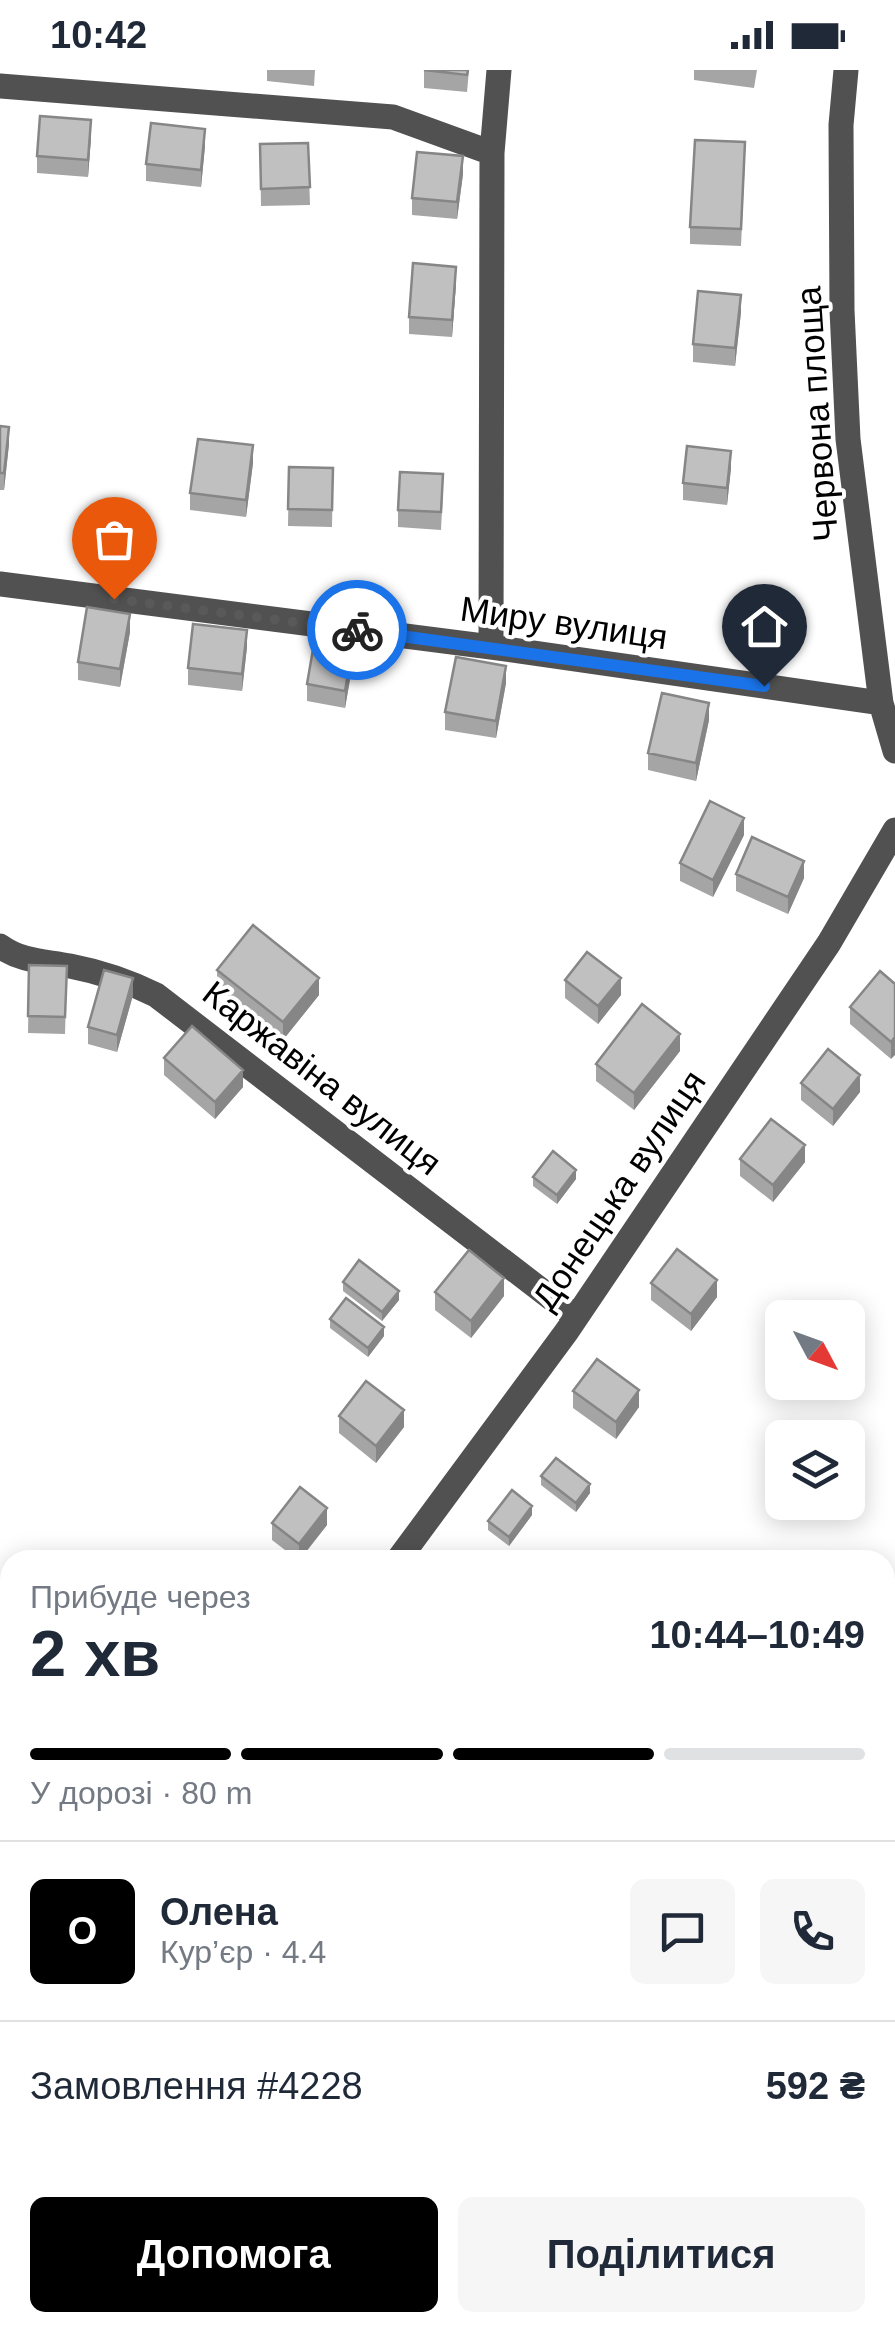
<!DOCTYPE html>
<html lang="uk">
<head>
<meta charset="utf-8">
<style>
  :root { --surface:#fff; --page:#f6f6f7; --text:#1f2937; --muted:#747a83; --line:#e0e1e3; --accent:#000 }
  body { margin:0; font-family:Arial,sans-serif; background:var(--page); color:var(--text); height:100vh; display:flex; flex-direction:column; font-size:38px; white-space:nowrap }
  * { box-sizing:border-box; margin:0 }
  p { font-size:32px; color:var(--muted) }
  .icon { flex:none; width:55px; height:55px; fill:none; stroke:currentColor; stroke-width:2; stroke-linecap:round; stroke-linejoin:round }
  .map { position:relative; flex:1; overflow:hidden }
  .panel { position:absolute; left:0px; top:1480px; width:895px; height:782px; display:flex; flex-direction:column; background:var(--surface); border-radius:30px 30px 0 0; box-shadow:0 5px 25px #0003 }
  .panel>* { flex:none }
  .needle { width:65px; rotate:131deg }
  .fabs { position:absolute; left:765px; top:1230px; display:grid; gap:20px }
  .fabs a { display:grid; place-items:center; width:100px; height:100px; border-radius:15px; background:var(--surface); box-shadow:0 5px 25px #0003; font-size:50px }
  .pin { position:absolute; display:grid; place-items:center; width:85px; height:85px; color:#fff; margin:-102px -42px; border-radius:50% 50% 50% 0; rotate:-45deg; box-shadow:0 0 10px #0007 }
  .pin .icon { rotate:45deg }
  .courier { position:absolute; display:grid; place-items:center; width:100px; height:100px; margin:-50px; border:8px solid #1a73e8; border-radius:50%; background:#fff; color:#222; box-shadow:0 2px 12px #0007 }
  .headline em { font-style:normal; font-weight:800 }
  .headline div { display:flex; flex-direction:column-reverse }
  .headline { display:flex; align-items:center; justify-content:space-between; height:170px; padding:0 30px }
  h1 { font-size:65px; font-weight:800; line-height:75px }
  .bar { display:grid; grid-template-columns:repeat(4,1fr); gap:15px 10px; align-content:center; height:120px; padding:0 30px }
  .bar i { height:12px; border-radius:8px; background:var(--line) }
  .bar .on { background:var(--accent) }
  .bar p { grid-column:span 4 }
  .line { display:flex; align-items:center; gap:25px; padding:0 30px; border-top:2px solid var(--line) }
  .line div { flex:1 }
  .round { display:grid; place-items:center; flex:none; width:105px; height:105px; border-radius:15px; background:var(--page) }
  .cta { display:flex; gap:20px; margin-top:auto; padding:20px 30px }
  .cta a { flex:1; height:115px; border-radius:15px; background:var(--accent); color:#fff; font-size:40px; font-weight:800; line-height:115px; text-align:center }
  .cta a+a { background:var(--page); color:var(--text) }
  .status { display:flex; justify-content:space-between; align-items:center; height:70px; padding:0 50px; background:var(--surface); direction:ltr }
  .status svg { height:28px; fill:currentColor }
  .map>svg:first-child { display:block }
</style>
</head>
<body>
<div class="status"><b>10:42</b><svg viewBox="0 0 49 12"><path d="M0 12V9h3v3zM5 12V6h3v6zM10 12V3h3v9zM15 12V0h3v12zM26 1h20v11H26zM47 4h2v5h-2z"/></svg></div>
<div class="map">
<svg width="895" height="2261" viewBox="0 0 895 2261">
  <rect width="100%" height="100%" fill="#fff"/>
  <g fill="none" stroke-linecap="round" stroke-linejoin="round">
    <!-- minor -->
    <path stroke="#515151" stroke-width="25" d="M846 0 841 55 842 240 848 369 881 633 895 681
      M0 16 393 47 492 83
      M0 514 491 577 881 633
      M491 577 492 83 499 0
      M0 876C22 892 45 891 70 896 101 902 128 911 156 925L576 1247
      M398 1490 567 1261 829 873 895 760
      M0 1581 10 1589
      M0 2022 10 2009"/>
  </g>
  <!-- wall -->
  <path fill="#a5a5a5" d="M267 0H315L314 16 267 11Z
    M424 0H469L467 22 424 18Z
    M694 0H757L754 18 694 10Z
    M91 67 88 107 37 103V86Z
    M308 73 310 135 261 136 260 74Z
    M205 76 201 117 146 111V94Z
    M745 89 741 176 690 174V157Z
    M463 104 457 149 412 145V128Z
    M456 214 452 267 409 264V247Z
    M741 242 735 296 693 292V274Z
    M0 356 9 374 4 420H0Z
    M253 393 246 447 190 440V423Z
    M289 397 333 398 332 457 288 456Z
    M731 398 727 435 683 430V413Z
    M443 421 441 460 398 457V440Z
    M130 562 120 617 78 610V592Z
    M247 577 242 621 188 615V598Z
    M353 592 345 638 307 631V614Z
    M506 613 496 668 445 660V642Z
    M709 650 696 711 648 700V683Z
    M744 765 713 827 680 811V793Z
    M736 804 804 808 788 844 736 821Z
    M29 895 67 896 65 964 28 963Z
    M217 900 319 925 283 970 217 917Z
    M565 910 621 925 598 954 565 928Z
    M895 914 891 989 850 954V937Z
    M133 925 117 982 88 974V957Z
    M680 981 634 1040 596 1011V994Z
    M164 988 243 1017 215 1049 164 1005Z
    M801 1013 860 1022 833 1056 801 1030Z
    M740 1089 805 1092 773 1132 740 1106Z
    M533 1107 576 1109 557 1134 533 1116Z
    M343 1212 399 1230 382 1251 343 1221Z
    M651 1213 717 1227 691 1261 651 1230Z
    M435 1222 504 1226 471 1268 435 1240Z
    M330 1249 384 1266 368 1287 330 1258Z
    M573 1321 639 1337 616 1369 573 1338Z
    M339 1346 404 1357 376 1393 339 1363Z
    M541 1406 590 1423 576 1442 541 1415Z
    M532 1445 509 1476 488 1460V1451Z
    M272 1453 327 1455 300 1490H298L272 1470Z
    M10 2058V2134L0 2127V2073Z"/>
  <!-- shaded-wall -->
  <path fill="#868686" d="M91 50V67L88 107V90Z
    M205 59V76L201 117V100Z
    M463 86V104L457 149V132Z
    M456 197V214L452 267V250Z
    M741 225V242L735 296V278Z
    M9 357V374L4 420V403Z
    M253 375V393L246 447V430Z
    M731 381V398L727 435V418Z
    M130 544V562L120 617V599Z
    M247 560V577L242 621V604Z
    M353 575V592L345 638V621Z
    M506 596V613L496 668V651Z
    M709 633V650L696 711V693Z
    M744 748V765L713 827V810Z
    M804 791V808L788 844V827Z
    M133 908V925L117 982V965Z
    M319 908V925L283 970V952Z
    M621 908V925L598 954V936Z
    M680 964V981L634 1040V1023Z
    M895 967V985L891 989V972Z
    M243 1000V1017L215 1049V1032Z
    M860 1005V1022L833 1056V1039Z
    M805 1075V1092L773 1132V1115Z
    M576 1100V1109L557 1134V1125Z
    M504 1208V1226L471 1268V1251Z
    M717 1210V1227L691 1261V1244Z
    M399 1221V1230L382 1251V1242Z
    M384 1257V1266L368 1287V1278Z
    M639 1320V1337L616 1369V1352Z
    M404 1340V1357L376 1393V1376Z
    M590 1414V1423L576 1442V1433Z
    M532 1436V1445L509 1476V1467Z
    M327 1438V1455L299 1490V1474Z
    M7 1869V1886L0 1897V1879Z"/>
  <!-- building -->
  <path fill="#c0c0c0" stroke="#868686" stroke-width="2.5" d="M424 0H468L467 5Z
    M40 46 91 50 88 90 37 86Z
    M151 53 205 59 201 100 146 94Z
    M695 70 745 72 741 159 690 157Z
    M308 73 310 117 261 119 260 74Z
    M417 82 463 86 457 132 412 128Z
    M413 193 456 197 452 250 409 247Z
    M698 221 741 225 735 278 693 274Z
    M0 356 9 357 4 403H0Z
    M198 369 253 375 246 430 190 423Z
    M687 376 731 381 727 418 683 413Z
    M289 397 333 398 332 440 288 439Z
    M400 402 443 404 441 442 398 440Z
    M87 537 130 544 120 599 78 592Z
    M193 554 247 560 242 604 188 598Z
    M315 568 353 575 345 621 307 614Z
    M456 587 506 596 496 651 445 642Z
    M662 623 709 633 696 693 648 683Z
    M710 731 744 748 713 810 680 793Z
    M752 767 804 791 788 827 736 804Z
    M253 855 319 908 283 952 217 900Z
    M587 882 621 908 598 936 565 910Z
    M29 895 67 896 65 947 28 946Z
    M104 900 133 908 117 965 88 957Z
    M880 901 895 914V967L891 972 850 937Z
    M642 934 680 964 634 1023 596 994Z
    M192 956 243 1000 215 1032 164 988Z
    M828 979 860 1005 833 1039 801 1013Z
    M771 1049 805 1075 773 1115 740 1089Z
    M553 1081 576 1100 557 1125 533 1107Z
    M677 1179 717 1210 691 1244 651 1213Z
    M469 1180 504 1208 471 1251 435 1222Z
    M359 1190 399 1221 382 1242 343 1212Z
    M346 1228 384 1257 368 1278 330 1249Z
    M597 1289 639 1320 616 1352 573 1321Z
    M366 1311 404 1340 376 1376 339 1346Z
    M556 1388 590 1414 576 1433 541 1406Z
    M300 1417 327 1438 299 1474 272 1453Z
    M512 1420 532 1436 509 1467 488 1451Z
    M0 1864 7 1869 0 1879Z
    M10 2058V2117L0 2110V2073Z"/>
  <g fill="none" stroke-linecap="round" stroke-linejoin="round">
    <!-- done -->
    <path stroke="#595959" stroke-width="10" stroke-dasharray="0 18" d="M114 529 357 560"/>
    <!-- route -->
    <path stroke="#1a73e8" stroke-width="12" d="M357 560 764 616"/>
  </g>
  <g text-anchor="middle" stroke-width="8" stroke-linejoin="round" paint-order="stroke">
    <!-- street labels -->
    <g font-size="35" fill="#000" stroke="#fff">
      <text transform="translate(817 344) rotate(-94)" y="12">Червона площа</text>
      <text transform="translate(564 553) rotate(8)" y="12">Миру вулиця</text>
      <text transform="translate(322 1008) rotate(38)" y="12">Каржавіна вулиця</text>
      <text transform="translate(619 1120) rotate(-56)" y="12">Донецька вулиця</text>
    </g>
  </g>
</svg>
<div class="fabs">
<a><svg class="needle" viewBox="-14 -14 28 28"><path d="M0-13l5 13h-10z" fill="#e53935"/><path d="M0 13l5-13h-10z" fill="#747a83"/></svg></a>
<a><svg class="icon" aria-label="layers" viewBox="0 0 24 24"><path d="M12 4l9 5-9 5-9-5zM3 14l9 5 9-5"/></svg></a>
</div>
<div class="pin" style="left:114px;top:529px;background:#ea580c"><svg class="icon" aria-label="bag" viewBox="0 0 24 24"><path d="M5 8h14l-1 12H6zM9 8a3 3 0 0 1 6 0"/></svg></div>
<div class="pin" style="left:764px;top:616px;background:#1f2937"><svg class="icon" aria-label="home" viewBox="0 0 24 24"><path d="M3 11l9-7 9 7M6 9v11h12V9"/></svg></div>
<div class="courier" style="left:357px;top:560px"><svg class="icon" aria-label="bike" viewBox="0 0 24 24"><circle cx="6" cy="16" r="4"/><circle cx="18" cy="16" r="4"/><path d="M6 16l4-8h5l3 8M10 8l3 8H6M13 5h3"/></svg></div>
<section class="panel">
<div class="headline"><div><h1>2 хв</h1><p>Прибуде через</p></div><em>10:44–10:49</em></div>
<div class="bar"><i class="on"></i><i class="on"></i><i class="on"></i><i></i><p>У дорозі · 80 m</p></div>
<div class="line" style="height:180px"><b class="round" style="background:var(--accent);color:#fff">О</b><div><b>Олена</b><p>Кур’єр · 4.4</p></div><a class="round"><svg class="icon" aria-label="chat" viewBox="0 0 24 24"><path d="M4 5h16v11H9l-5 4z"/></svg></a><a class="round"><svg class="icon" aria-label="phone" viewBox="0 0 24 24"><path d="M5 4h4l2 5-3 2q2 4 5 5l2-3 5 2v4C11 20 4 13 5 4z"/></svg></a></div>
<div class="line" style="height:130px"><div>Замовлення #4228</div><b>592 ₴</b></div>
<div class="cta"><a>Допомога</a><a>Поділитися</a></div>
</section>
</div>
</body>
</html>
